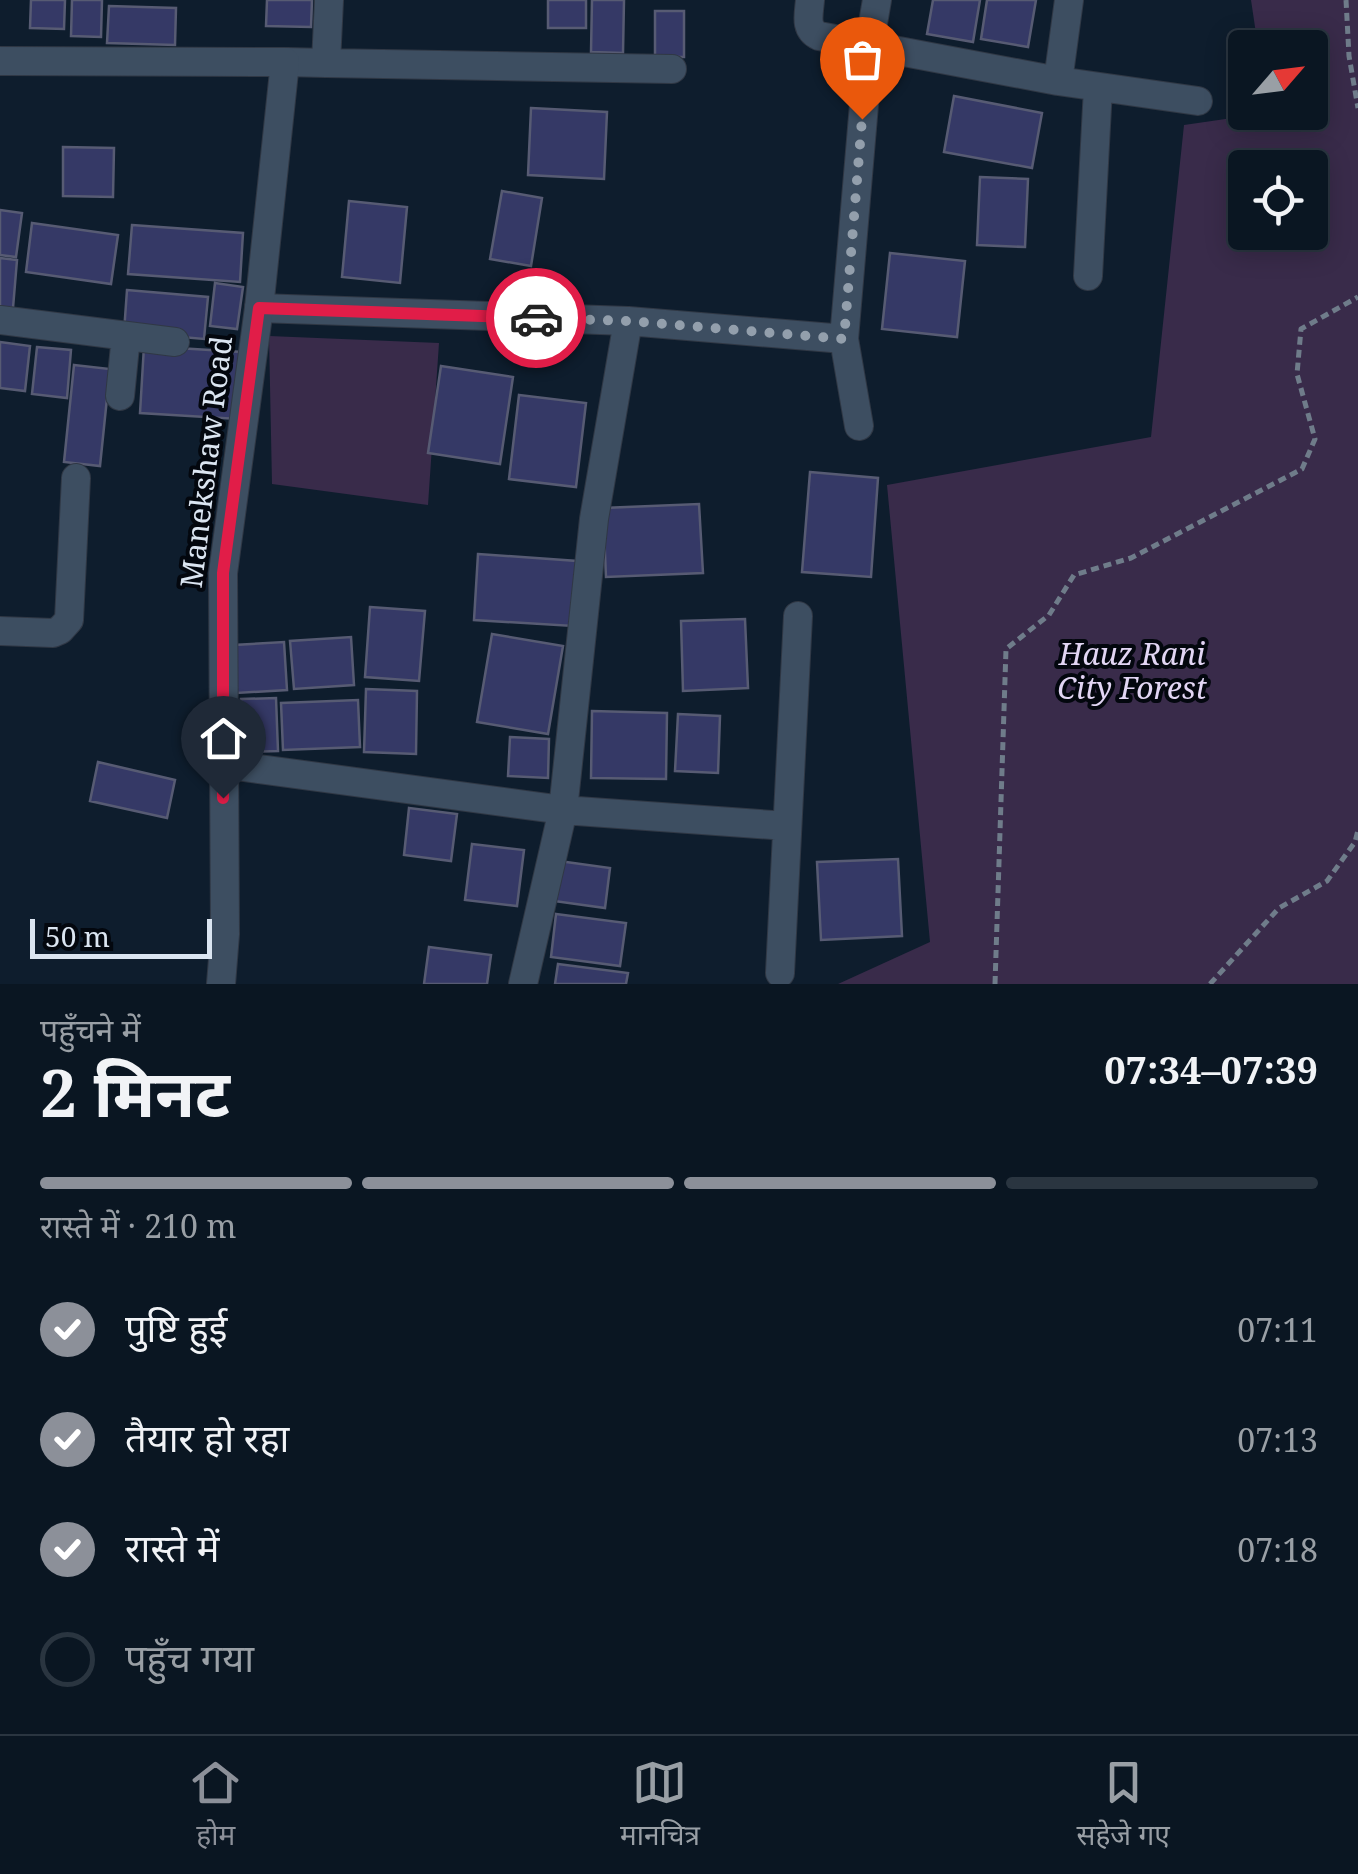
<!DOCTYPE html>
<html lang="hi">
<head>
<meta charset="utf-8">
<style>
  :root { --surface:#0a1622; --page:#131f2a; --text:#f1f3f6; --muted:#999fa5; --line:#2a3540; --accent:#8c9099 }
  body { margin:0; font-family:"Noto Serif","Noto Sans Devanagari",serif; background:var(--page); color:var(--text); height:100vh; display:flex; flex-direction:column; font-size:38px; white-space:nowrap }
  * { box-sizing:border-box; margin:0 }
  p { font-size:32px; color:var(--muted) }
  .icon { flex:none; width:55px; height:55px; fill:none; stroke:currentColor; stroke-width:2; stroke-linecap:round; stroke-linejoin:round }
  .map { position:relative; height:984px; overflow:hidden }
  .drawer { display:flex; flex-direction:column; background:var(--surface); flex:1 }
  .drawer>* { flex:none }
  .needle { width:65px; rotate:62deg }
  .controls { position:absolute; left:1228px; top:30px; display:grid; gap:20px }
  .controls a { display:grid; place-items:center; width:100px; height:100px; border-radius:10px; background:var(--surface); box-shadow:0 5px 25px #0003,0 0 0 2px var(--line); font-size:50px }
  .scale { position:absolute; left:30px; bottom:25px; width:182px; box-sizing:border-box; padding-left:10px; border:5px solid #dbe5f1; border-top:0; font-size:28px; line-height:35px; white-space:nowrap; color:#dbe5f1; -webkit-text-stroke:8px #03070e; paint-order:stroke }
  .pin { position:absolute; display:grid; place-items:center; width:85px; height:85px; color:#fff; margin:-102px -42px; border-radius:50% 50% 50% 0; rotate:-45deg; box-shadow:0 0 10px #0007 }
  .pin .icon { rotate:45deg }
  .courier { position:absolute; display:grid; place-items:center; width:100px; height:100px; margin:-50px; border:8px solid #e11d48; border-radius:50%; background:#fff; color:#222; box-shadow:0 2px 12px #0007 }
  .headline em { font-style:normal; font-weight:700 }
  .headline div { display:flex; flex-direction:column-reverse }
  .headline { display:flex; align-items:center; justify-content:space-between; height:170px; padding:0 40px }
  h1 { font-size:65px; font-weight:700; line-height:75px }
  .bar { display:grid; grid-template-columns:repeat(4,1fr); gap:15px 10px; align-content:center; height:120px; padding:0 40px }
  .bar i { height:12px; border-radius:8px; background:var(--line) }
  .bar .current { background:var(--accent) }
  .bar p { grid-column:span 4 }
  ol { padding:0 40px; list-style:none }
  li { display:flex; align-items:center; gap:30px; height:110px }
  li p { margin-inline-start:auto }
  li .icon { padding:10px; border-radius:50%; background:var(--accent); color:#fff; stroke-width:4 }
  li:last-child { color:var(--muted) }
  li i { width:55px; height:55px; border:5px solid var(--line); border-radius:50% }
  .dock { display:flex; justify-content:space-around; align-items:center; height:140px; border-top:2px solid var(--line); background:var(--surface); font-size:28px; color:var(--muted) }
  .dock a { display:grid; justify-items:center; gap:5px }
  .dock .current { color:var(--accent) }
  .map>svg:first-child { display:block }
</style>
</head>
<body>
<div class="map">
<svg width="1358" height="984" viewBox="0 0 1358 984">
  <rect width="100%" height="100%" fill="#0e1d2d"/>
  <!-- green -->
  <path fill="#392b4a" fill-rule="evenodd" d="M1251 0H1358V984H838L930 942 887 485 1151 437 1184 125 1267 113 1310 112V48L1258 47ZM1245 168H1310V232H1245Z
    M269 336 439 343 428 505 272 484Z"/>
  <!-- building -->
  <path fill="#353966" stroke="#575b73" stroke-width="2.5" d="M31 0H65L64 29 30 28Z
    M72 0H102L101 37 71 36Z
    M267 0H312L311 27 266 26Z
    M548 0H586V28H548Z
    M592 0H624L623 53 591 52Z
    M933 0H980L973 42 927 34Z
    M987 0H1036L1028 47 981 39Z
    M109 6 176 8 175 45 107 43Z
    M655 11H684V57H655Z
    M954 96 1042 113 1032 168 944 152Z
    M531 108 607 112 604 179 528 175Z
    M63 147 114 148 113 197 63 196Z
    M980 177 1028 179 1025 247 977 245Z
    M502 191 542 198 531 266 490 259Z
    M349 201 407 207 400 283 342 277Z
    M0 210 22 213 16 257 0 255Z
    M32 223 118 235 111 284 26 272Z
    M132 225 243 233 240 282 128 274Z
    M890 253 965 261 957 337 882 329Z
    M0 258 17 260 13 308 0 307Z
    M215 283 243 287 237 329 210 326Z
    M127 290 208 297 204 339 124 332Z
    M0 342 30 346 25 391 0 388Z
    M144 346 242 352 238 419 140 413Z
    M37 347 71 350 67 398 32 394Z
    M74 365 110 369 100 466 64 462Z
    M441 366 513 377 500 464 428 453Z
    M519 395 586 403 576 487 509 479Z
    M810 472 878 478 871 577 802 572Z
    M699 504 703 573 606 577 603 508Z
    M478 554 577 561 573 626 474 620Z
    M370 607 425 611 419 681 365 677Z
    M745 619 748 688 683 691 681 621Z
    M492 634 563 646 548 734 477 722Z
    M351 637 354 685 294 689 290 641Z
    M284 642 287 690 237 693 234 645Z
    M366 689 417 691 416 754 364 752Z
    M276 698 278 751 244 752 241 699Z
    M358 700 360 747 283 750 281 703Z
    M592 711 667 713 666 779 591 778Z
    M678 714 720 716 718 773 675 771Z
    M510 737 549 739 548 778 508 776Z
    M98 762 175 780 167 818 90 801Z
    M409 808 457 814 451 861 404 855Z
    M472 844 524 850 517 906 465 900Z
    M898 859 902 936 821 940 817 862Z
    M559 861 610 868 605 908 554 901Z
    M556 914 626 923 620 966 551 957Z
    M429 947 491 955 487 984H424Z
    M558 964 628 973 626 984H555Z"/>
  <g fill="none" stroke-linecap="round" stroke-linejoin="round">
    <defs>
      <path id="minor" d="M810 0C809 14 804 29 819 36L1058 81 1198 101
        M285 62 326 63 329 0
        M326 63 672 69
        M1058 81 1069 0
        M1088 276 1098 88
        M259 308 628 321 844 339
        M0 320 175 342
        M120 396 126 336
        M859 426 844 339 869 46 877 0
        M0 631 53 633 60 630 69 620 76 478
        M222 764 563 810 787 826
        M780 973 798 616
        M523 984 563 810 594 519 628 321"/>
      <path id="tertiary" d="M0 61 285 62 259 308 223 573 225 934 221 984"/>
    </defs>
    <!-- minor casing -->
    <use href="#minor" stroke="#303845" stroke-width="30"/>
    <!-- tertiary casing -->
    <use href="#tertiary" stroke="#303845" stroke-width="30"/>
    <!-- path -->
    <path stroke="#6f7c8a" stroke-width="5" stroke-dasharray="8 5" stroke-linecap="butt" d="M1346 0 1349 56 1358 108
      M995 984 1006 649 1049 615 1074 575 1131 558 1302 469 1315 439 1297 374 1301 329 1358 297
      M1210 984 1279 908 1327 881 1355 842 1358 830"/>
    <!-- minor -->
    <use href="#minor" stroke="#3d4e61" stroke-width="28"/>
    <!-- tertiary -->
    <use href="#tertiary" stroke="#3d4e61" stroke-width="28"/>
  </g>
  <g fill="none" stroke-linecap="round" stroke-linejoin="round">
    <!-- done -->
    <path stroke="#939fac" stroke-width="10" stroke-dasharray="0 18" d="M536 318 628 321 844 339 862 119"/>
    <!-- route -->
    <path stroke="#e11d48" stroke-width="12" d="M223 798V573L259 308 536 318"/>
  </g>
  <g text-anchor="middle" stroke-width="8" stroke-linejoin="round" paint-order="stroke">
    <!-- street labels -->
    <g font-size="30" fill="#dbe5f1" stroke="#03070e">
      <text transform="translate(207 462) rotate(-83)" y="10">Manekshaw Road</text>
    </g>
    <!-- park labels -->
    <g font-size="30" font-style="italic" fill="#e2d6f4" stroke="#03070e">
      <text x="1132" y="665">Hauz Rani<tspan x="1132" dy="34">City Forest</tspan></text>
    </g>
  </g>
</svg>
<div class="controls">
<a><svg class="needle" viewBox="-14 -14 28 28"><path d="M0-13l5 13h-10z" fill="#e53935"/><path d="M0 13l5-13h-10z" fill="#999fa5"/></svg></a>
<a><svg class="icon" aria-label="locate" viewBox="0 0 24 24"><circle cx="12" cy="12" r="6"/><path d="M12 2v4M12 18v4M2 12h4M18 12h4"/></svg></a>
</div>
<div class="scale">50 m</div>
<div class="pin" style="left:862px;top:119px;background:#ea580c"><svg class="icon" aria-label="bag" viewBox="0 0 24 24"><path d="M5 8h14l-1 12H6zM9 8a3 3 0 0 1 6 0"/></svg></div>
<div class="pin" style="left:223px;top:798px;background:#1f2937"><svg class="icon" aria-label="home" viewBox="0 0 24 24"><path d="M3 11l9-7 9 7M6 9v11h12V9"/></svg></div>
<div class="courier" style="left:536px;top:318px"><svg class="icon" aria-label="car" viewBox="0 0 24 24"><path d="M5 17H2v-5l4-1 3-4h7l3 4 3 1v5h-3M9 17h6M6 11h13"/><circle cx="7" cy="17" r="2"/><circle cx="17" cy="17" r="2"/></svg></div>
</div>
<section class="drawer">
<div class="headline"><div><h1>2 मिनट</h1><p>पहुँचने में</p></div><em>07:34–07:39</em></div>
<div class="bar"><i class="current"></i><i class="current"></i><i class="current"></i><i></i><p>रास्ते में · 210 m</p></div>
<ol>
<li><svg class="icon" aria-label="check" viewBox="0 0 24 24"><path d="M5 12l5 5 9-10"/></svg>पुष्टि हुई<p>07:11</p></li>
<li><svg class="icon" aria-label="check" viewBox="0 0 24 24"><path d="M5 12l5 5 9-10"/></svg>तैयार हो रहा<p>07:13</p></li>
<li><svg class="icon" aria-label="check" viewBox="0 0 24 24"><path d="M5 12l5 5 9-10"/></svg>रास्ते में<p>07:18</p></li>
<li><i></i>पहुँच गया</li>
</ol>
</section>
<nav class="dock">
<a class="current"><svg class="icon" aria-label="home" viewBox="0 0 24 24"><path d="M3 11l9-7 9 7M6 9v11h12V9"/></svg>होम</a>
<a><svg class="icon" aria-label="map" viewBox="0 0 24 24"><path d="M3 6l6-2 6 2 6-2v14l-6 2-6-2-6 2zM9 4v14M15 6v14"/></svg>मानचित्र</a>
<a><svg class="icon" aria-label="saved" viewBox="0 0 24 24"><path d="M7 4h10v16l-5-4-5 4z"/></svg>सहेजे गए</a>
</nav>
</body>
</html>
